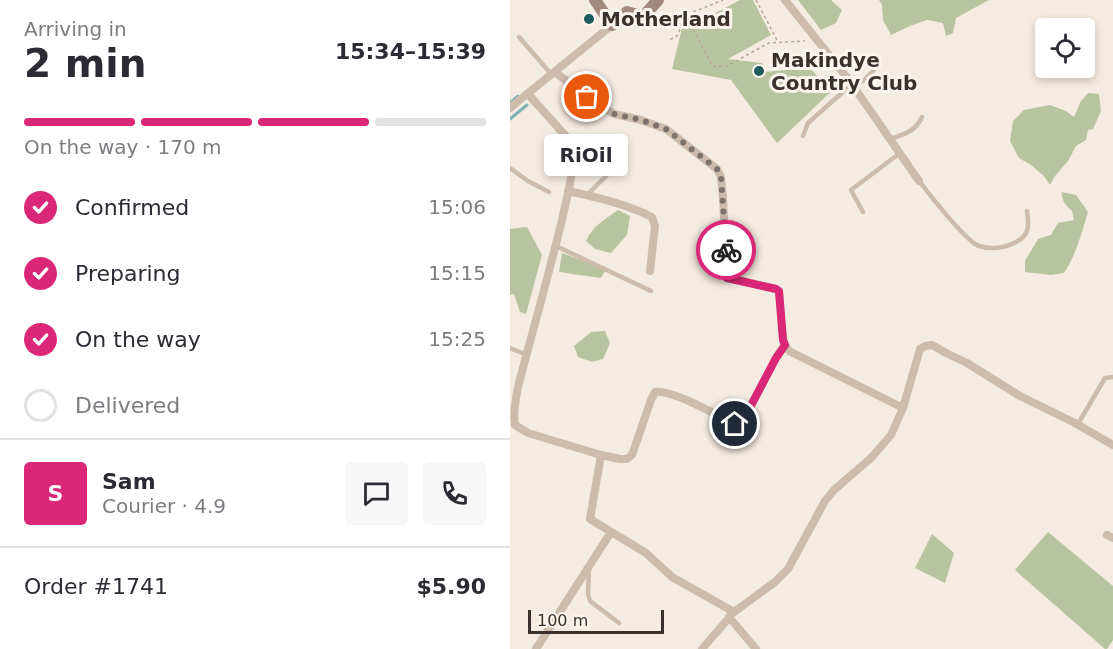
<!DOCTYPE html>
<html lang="en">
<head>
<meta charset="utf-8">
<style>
  :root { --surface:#fff; --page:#f7f7f7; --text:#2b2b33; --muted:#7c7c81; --line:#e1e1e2; --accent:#db2777 }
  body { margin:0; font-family:"DejaVu Sans",sans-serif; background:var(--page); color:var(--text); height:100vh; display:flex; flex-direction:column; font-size:22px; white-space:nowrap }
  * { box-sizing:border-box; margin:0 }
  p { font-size:20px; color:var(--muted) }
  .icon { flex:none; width:33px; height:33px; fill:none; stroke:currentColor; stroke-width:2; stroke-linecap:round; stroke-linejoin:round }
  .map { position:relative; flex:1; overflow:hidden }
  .panel { display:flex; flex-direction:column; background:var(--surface); width:510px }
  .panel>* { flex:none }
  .controls { position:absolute; left:525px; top:18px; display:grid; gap:12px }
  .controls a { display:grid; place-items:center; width:60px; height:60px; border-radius:6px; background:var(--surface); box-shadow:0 3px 9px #0003; font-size:30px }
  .scale { position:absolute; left:18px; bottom:15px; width:136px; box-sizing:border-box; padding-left:6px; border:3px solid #3b302b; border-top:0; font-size:16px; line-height:21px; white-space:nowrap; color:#3b302b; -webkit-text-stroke:4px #fbf5ee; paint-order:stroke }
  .pin { position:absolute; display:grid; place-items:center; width:51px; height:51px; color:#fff; margin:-26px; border:3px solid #fff; border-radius:50%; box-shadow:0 2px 6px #0007 }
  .courier { position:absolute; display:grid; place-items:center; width:60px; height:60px; margin:-30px; border:4px solid #db2777; border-radius:50%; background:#fff; color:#222; box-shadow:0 2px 8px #0007 }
  .bubble { position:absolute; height:42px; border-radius:6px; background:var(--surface); box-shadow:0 3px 9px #0003; font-size:20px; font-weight:700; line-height:42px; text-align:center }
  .summary em { font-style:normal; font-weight:700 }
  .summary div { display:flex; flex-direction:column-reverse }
  .summary { display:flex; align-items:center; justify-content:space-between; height:102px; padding:0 24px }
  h1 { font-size:39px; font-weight:700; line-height:45px }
  .bar { display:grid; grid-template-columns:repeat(4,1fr); gap:9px 6px; align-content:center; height:72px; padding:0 24px }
  .bar i { height:8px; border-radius:4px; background:var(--line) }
  .bar .current { background:var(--accent) }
  .bar p { grid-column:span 4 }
  .line { display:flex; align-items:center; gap:15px; padding:0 24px; border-top:2px solid var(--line) }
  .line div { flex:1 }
  .round { display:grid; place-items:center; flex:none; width:63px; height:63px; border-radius:6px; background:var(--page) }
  ol { padding:0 24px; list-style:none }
  li { display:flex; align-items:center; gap:18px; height:66px }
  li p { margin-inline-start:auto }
  li .icon { padding:6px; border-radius:50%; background:var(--accent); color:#fff; stroke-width:4 }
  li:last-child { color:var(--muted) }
  li i { width:33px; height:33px; border:3px solid var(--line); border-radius:50% }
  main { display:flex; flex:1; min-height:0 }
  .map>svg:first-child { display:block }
</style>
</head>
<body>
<main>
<section class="panel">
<div class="summary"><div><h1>2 min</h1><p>Arriving in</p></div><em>15:34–15:39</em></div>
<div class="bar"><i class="current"></i><i class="current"></i><i class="current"></i><i></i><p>On the way · 170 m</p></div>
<ol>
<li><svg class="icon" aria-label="check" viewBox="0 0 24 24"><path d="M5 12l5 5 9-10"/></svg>Confirmed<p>15:06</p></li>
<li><svg class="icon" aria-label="check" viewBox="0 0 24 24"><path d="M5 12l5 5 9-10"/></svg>Preparing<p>15:15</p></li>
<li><svg class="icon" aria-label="check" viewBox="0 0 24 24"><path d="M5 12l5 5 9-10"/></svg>On the way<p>15:25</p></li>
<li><i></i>Delivered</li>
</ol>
<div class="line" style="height:108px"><b class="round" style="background:var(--accent);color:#fff">S</b><div><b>Sam</b><p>Courier · 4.9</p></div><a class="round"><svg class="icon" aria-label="chat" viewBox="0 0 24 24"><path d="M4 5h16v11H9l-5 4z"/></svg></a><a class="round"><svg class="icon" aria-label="phone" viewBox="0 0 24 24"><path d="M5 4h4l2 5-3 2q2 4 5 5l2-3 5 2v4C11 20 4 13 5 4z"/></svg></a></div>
<div class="line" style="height:78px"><div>Order #1741</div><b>$5.90</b></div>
</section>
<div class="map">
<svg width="603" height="649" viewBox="0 0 603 649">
  <rect width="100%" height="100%" fill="#f4ebe1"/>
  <!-- green -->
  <path fill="#b8c4a0" d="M230 0H243L261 35 218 59 252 63 253 72 300 68 314 83 323 74 329 84 267 143 221 80 162 69 175 16 196 18Z
    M288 0H321L332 10 326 23 311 30Z
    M369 0H479L446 18 443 33 436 36 433 23 417 20 400 26 381 35 373 20 372 5Z
    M578 93 589 94 591 111 583 129 578 130 576 140 566 146 558 161 545 176 540 185 534 176 521 165 509 158 500 141 503 121 514 110 540 105 556 111 564 117 571 101Z
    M552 192 566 195 578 212C572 232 566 255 554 273L541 275 515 272V261L528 239 541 235 548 223 564 220 562 211C556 206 551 200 552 192Z
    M108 210 120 216 117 235 101 253 85 249 76 241C81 227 97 218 108 210Z
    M17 227 32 255 16 314 10 312 4 294 0 295V229Z
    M52 253 96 269 91 278 49 272Z
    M95 331 100 343 93 359 82 362 68 357 64 346 81 332Z
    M538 532 603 586V640L597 649H595L505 570Z
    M422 534 444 553 435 583 405 568Z"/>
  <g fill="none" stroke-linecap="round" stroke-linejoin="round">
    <!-- stream -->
    <path stroke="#7fb0b2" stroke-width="3" d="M0 103 8 96
      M0 119 17 105"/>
    <!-- path -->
    <path stroke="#b9a596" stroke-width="1.5" stroke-dasharray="3 3" stroke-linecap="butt" d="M246 0 268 42
      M175 13 202 65 206 67 217 66 259 43 295 41
      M160 39C174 37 168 23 173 13L186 11 213 0"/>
    <!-- lane -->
    <path stroke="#cdbbac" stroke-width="4.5" d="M9 37 42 75
      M343 86 353 81 364 70
      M293 136 298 123 342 84
      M380 139C393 135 406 131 412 117
      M0 168 18 181 39 192
      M409 181C420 195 456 242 469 246 481 250 495 248 506 242 520 235 519 225 517 211
      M77 195 103 169
      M353 212 341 190 390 153
      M46 246 141 291
      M0 348 17 355
      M568 424 595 378 603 377
      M79 568 78 594 80 601 109 623"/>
    <!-- street -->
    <path stroke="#cdbbac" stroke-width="8" d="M275 0 339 80 409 181
      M45 72 77 97 104 114 131 120 156 129 207 169 211 177 213 198 217 277 266 289 269 291 273 340 275 345 279 351 393 408
      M18 94 62 143C66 168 57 195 52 220 41 265 29 309 17 353 11 377 2 401 5 425L18 433 91 455 110 459H117L122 455 141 400 145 392C162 389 208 416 225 424L229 422 236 415 266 358 275 345
      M0 108 102 25
      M58 191C86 197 116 204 142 217L145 226 140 271
      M91 455 80 519 136 553 162 577 224 612
      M597 535 603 538
      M219 617 246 649
      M26 649 101 532
      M192 649 224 612 265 582 278 569 315 501 324 490 361 458 381 435 393 408 410 349 415 346 422 345 438 354 457 363 510 396 565 423 603 445"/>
    <!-- secondary -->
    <path stroke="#a18a7d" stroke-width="12" d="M85 0 102 25 117 12 133 17 148 0"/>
  </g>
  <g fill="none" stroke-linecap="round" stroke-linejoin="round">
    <!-- done -->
    <path stroke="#7c716b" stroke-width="6" stroke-dasharray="0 10.8" d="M77 97 104 114 131 120 156 129 207 169 211 177 216 250"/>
    <!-- route -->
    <path stroke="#db2777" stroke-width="8" d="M216 250 217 278 266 289 269 291 273 340 275 345 266 358 236 415 228 422 225 424"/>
  </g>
  <!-- markers -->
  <g fill="#1f5a5e" stroke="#fbf5ee" stroke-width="2">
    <circle cx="79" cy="19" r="6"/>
    <circle cx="249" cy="71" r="6"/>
  </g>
  <g text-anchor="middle" stroke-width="6" stroke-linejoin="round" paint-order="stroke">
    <!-- poi labels -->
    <g font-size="20" font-weight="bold" fill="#3b302b" stroke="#fbf5ee" text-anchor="start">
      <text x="91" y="26">Motherland</text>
      <text x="261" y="67">Makindye<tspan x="261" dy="23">Country Club</tspan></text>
    </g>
  </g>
</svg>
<div class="controls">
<a><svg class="icon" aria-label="locate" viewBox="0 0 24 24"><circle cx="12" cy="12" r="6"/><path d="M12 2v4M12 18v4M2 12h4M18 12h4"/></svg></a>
</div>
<div class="scale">100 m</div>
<div class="pin" style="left:77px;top:97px;background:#ea580c"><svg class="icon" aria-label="bag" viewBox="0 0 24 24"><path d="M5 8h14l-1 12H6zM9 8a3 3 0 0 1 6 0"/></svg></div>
<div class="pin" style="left:225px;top:424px;background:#1f2937"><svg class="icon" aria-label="home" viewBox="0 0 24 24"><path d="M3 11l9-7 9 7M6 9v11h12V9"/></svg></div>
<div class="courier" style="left:216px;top:250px"><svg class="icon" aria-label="bike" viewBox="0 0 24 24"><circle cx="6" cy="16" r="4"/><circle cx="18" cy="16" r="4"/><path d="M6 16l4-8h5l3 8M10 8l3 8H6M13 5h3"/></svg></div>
<div class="bubble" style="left:34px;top:134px;width:84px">RiOil</div>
</div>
</main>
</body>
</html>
